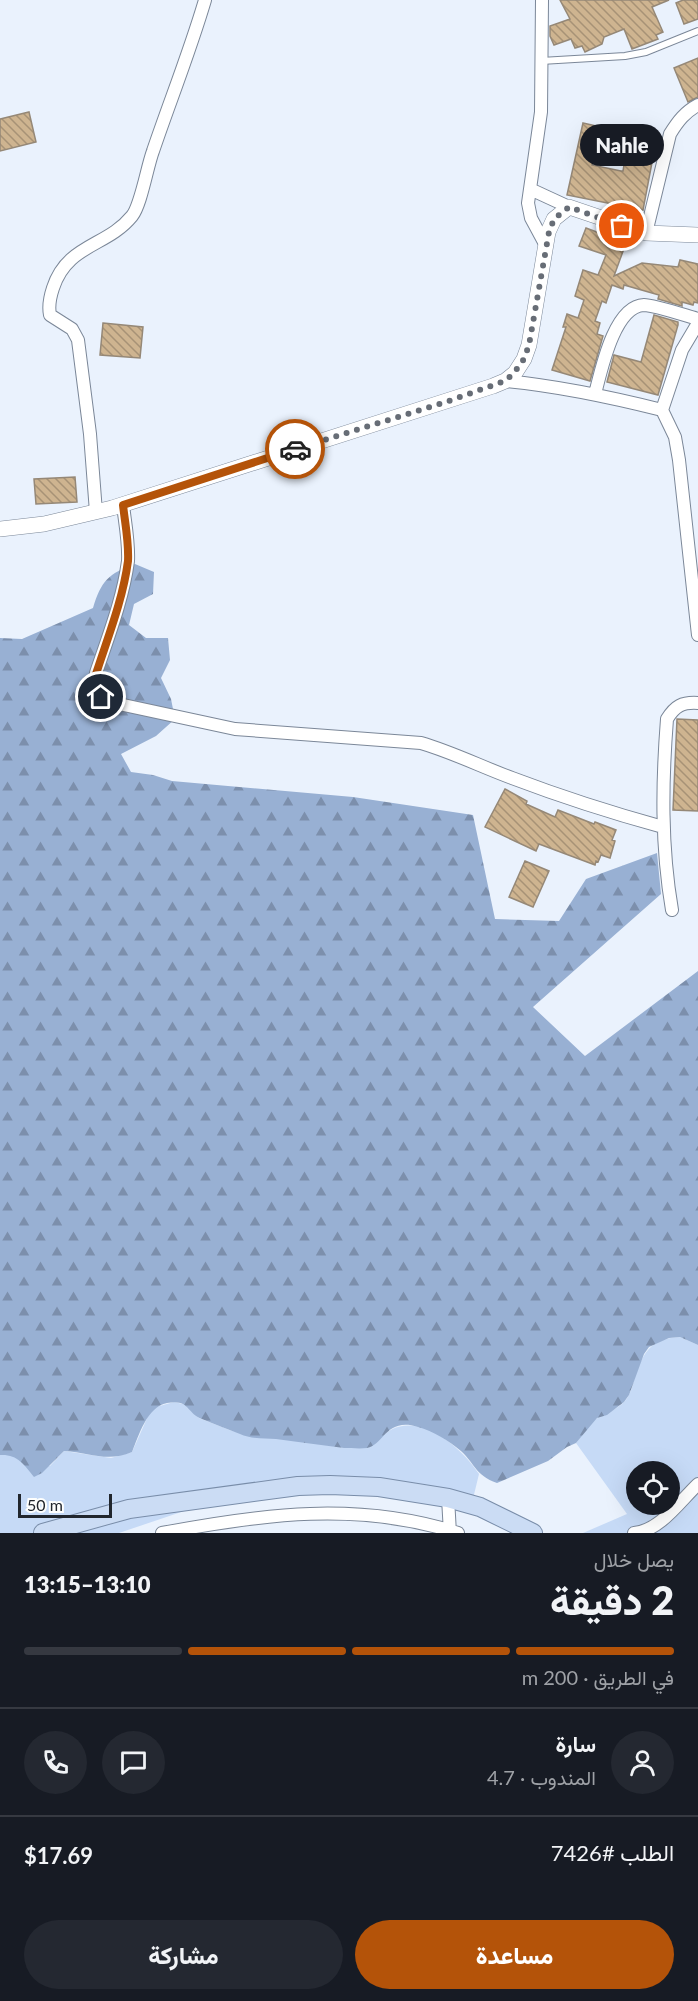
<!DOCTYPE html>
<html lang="ar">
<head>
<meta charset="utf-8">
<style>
  :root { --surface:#171b24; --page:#242831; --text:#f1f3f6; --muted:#9ea1a6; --line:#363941; --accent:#b45309 }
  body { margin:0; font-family:Lato,Vazirmatn,sans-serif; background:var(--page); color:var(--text); direction:rtl; height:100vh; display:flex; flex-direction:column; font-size:22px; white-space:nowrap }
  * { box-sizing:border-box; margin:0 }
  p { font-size:20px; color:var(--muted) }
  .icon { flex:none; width:33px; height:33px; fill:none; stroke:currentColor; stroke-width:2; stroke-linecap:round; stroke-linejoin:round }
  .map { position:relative; height:1533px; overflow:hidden; direction:ltr }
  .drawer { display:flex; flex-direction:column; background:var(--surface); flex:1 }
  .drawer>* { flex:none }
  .controls { position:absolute; left:626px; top:1461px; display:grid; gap:12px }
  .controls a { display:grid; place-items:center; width:54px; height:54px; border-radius:50%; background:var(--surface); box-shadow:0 6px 24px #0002; font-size:30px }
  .scale { position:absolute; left:18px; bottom:15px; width:94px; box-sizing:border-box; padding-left:6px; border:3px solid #21262d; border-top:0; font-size:16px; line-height:21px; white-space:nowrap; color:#21262d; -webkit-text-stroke:4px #fefffe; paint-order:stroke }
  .pin { position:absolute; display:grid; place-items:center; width:51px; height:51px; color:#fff; margin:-26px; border:3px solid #fff; border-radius:50%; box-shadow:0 2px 6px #0007 }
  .courier { position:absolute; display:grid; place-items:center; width:60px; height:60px; margin:-30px; border:4px solid #b45309; border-radius:50%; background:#fff; color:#222; box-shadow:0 2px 8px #0007 }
  .bubble { position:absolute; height:42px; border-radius:21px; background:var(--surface); box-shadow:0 6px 24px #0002; font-size:20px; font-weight:800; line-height:42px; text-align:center; direction:rtl }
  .head em { font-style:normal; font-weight:800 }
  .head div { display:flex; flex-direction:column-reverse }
  .head { display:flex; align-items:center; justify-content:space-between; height:102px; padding:0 24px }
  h1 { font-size:39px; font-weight:800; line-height:45px }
  .bar { display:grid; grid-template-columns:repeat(4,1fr); gap:9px 6px; align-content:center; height:72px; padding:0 24px }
  .bar i { height:8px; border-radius:4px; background:var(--line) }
  .bar .active { background:var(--accent) }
  .bar p { grid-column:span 4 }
  .line { display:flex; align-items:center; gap:15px; padding:0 24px; border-top:2px solid var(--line) }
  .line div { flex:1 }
  .round { display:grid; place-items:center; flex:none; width:63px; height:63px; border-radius:32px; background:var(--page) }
  .action { display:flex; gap:12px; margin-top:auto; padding:12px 24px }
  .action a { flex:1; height:69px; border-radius:36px; background:var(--accent); color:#fff; font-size:24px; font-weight:800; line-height:69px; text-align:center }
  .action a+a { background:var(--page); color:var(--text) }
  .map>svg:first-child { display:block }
</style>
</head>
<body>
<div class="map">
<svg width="698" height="1533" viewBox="0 0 698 1533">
  <defs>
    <pattern id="forest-firs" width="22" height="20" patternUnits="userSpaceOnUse" patternTransform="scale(1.5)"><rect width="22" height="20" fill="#98b0d3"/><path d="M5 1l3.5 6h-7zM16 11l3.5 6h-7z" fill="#7c8fac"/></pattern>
    <pattern id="building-back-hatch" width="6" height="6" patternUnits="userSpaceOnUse" patternTransform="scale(1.5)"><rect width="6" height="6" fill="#ceb490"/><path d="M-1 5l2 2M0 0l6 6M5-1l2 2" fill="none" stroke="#a79276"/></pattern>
  </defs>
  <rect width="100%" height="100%" fill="#eaf2fd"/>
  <!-- green -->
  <path fill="#c6daf6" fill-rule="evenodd" d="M680 1337 698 1345V1533H583L627 1514 576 1443C583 1435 589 1423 597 1418 607 1412 617 1410 625 1401 630 1395 632 1388 634 1380 643 1353 649 1339 680 1337ZM636 1472H669V1504H636Z
    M174 1402 187 1405 199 1418 232 1431 346 1448 377 1442C408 1402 459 1443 479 1474L471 1507 349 1483 196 1507 119 1533H0V1455H13L21 1461 50 1466 64 1451 111 1458 132 1452 149 1414 156 1407Z"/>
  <!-- forest -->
  <path fill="url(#forest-firs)" d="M135 564 154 572 153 594 134 604 129 625 146 638H168L170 660 161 678 171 699 175 719 156 736 121 754 131 772 153 775 172 781 353 797 473 815 495 919 559 921 586 879 657 853 661 894 533 1007 585 1056 698 971V1345L680 1337 669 1338 649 1347 644 1354 629 1395 624 1402 607 1415 597 1418 576 1443 567 1447 548 1461 497 1483C475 1475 476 1465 461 1451 449 1441 433 1431 418 1427 386 1417 384 1445 367 1448 360 1449 350 1448 344 1448 321 1445 298 1442 276 1439 264 1438 250 1439 240 1434 227 1429 214 1424 202 1419 186 1413 190 1399 167 1403 147 1407 139 1435 132 1452 107 1463 89 1452 64 1451L42 1473 34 1477C24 1464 17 1454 0 1455V638L22 639 93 608C101 581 109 573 135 564Z"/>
  <!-- building -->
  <path fill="url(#building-back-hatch)" stroke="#958877" stroke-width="1.5" d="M560 0H669L652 7 663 32 656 35 658 39 632 49 624 29 604 37 602 44 585 52 582 46 575 48 571 39 554 45 550 36V26L570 19Z
    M683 0H698V19L684 24 676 3Z
    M698 58V97L688 102 674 68Z
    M29 112 36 142 0 151V119Z
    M583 123 601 127 592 165 621 171H623L630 131 657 136 643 210 567 195Z
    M586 228 626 243 614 276 642 263 678 267 680 260 698 264V303L694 302 693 305 682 302V306L658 299 659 295 624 285 623 289 612 285 606 303 602 301 595 321 600 323 597 334 603 336 590 381 552 370 566 327H563L567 314 578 318 584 300 575 296 583 270 598 275 606 255 579 246Z
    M654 315 678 322V325L658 395 607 382 614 355 641 362Z
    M103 323 143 327 140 358 100 355Z
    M75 477 77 502 36 504 34 479Z
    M677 719 698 720V811L673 810Z
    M505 789 527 801 526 804 555 817 558 810 594 824 595 822 616 830 612 840 615 841 610 858 601 855 598 862 596 861 595 865 539 844 536 851 485 827Z
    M525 861 549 871 533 907 509 897Z"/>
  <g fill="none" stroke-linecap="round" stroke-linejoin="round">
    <defs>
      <path id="service" d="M541 61 625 56 646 52 698 31"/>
      <path id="minor" d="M542 0 541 112 528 203 531 218 545 244
        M530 189 569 207
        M646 233 670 134C678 121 685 112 698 105
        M698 323 682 350 662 410 675 437 679 460 698 635
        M505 381C559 386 610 397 662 410
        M595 394C601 371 614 306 644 305 654 305 687 316 698 319
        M123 505C125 523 129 542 128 561 123 599 108 637 96 673 94 685 95 693 105 701L235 729 421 743C452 752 482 767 512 778 562 797 612 813 663 827
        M96 512 90 434 78 340 72 329 50 315C48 305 50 297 53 288 67 244 107 247 132 216 141 205 147 167 153 151 170 101 190 51 205 0
        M672 910C661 846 662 783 667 719 675 706 682 702 698 703
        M448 1498 450 1533
        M162 1533C263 1514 358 1501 458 1533
        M634 1533C660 1531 680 1501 698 1484"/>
      <path id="tertiary" d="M0 529 44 524 112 508 493 386 505 381 515 373 524 359 529 345 548 232 554 219 569 207 646 233 698 235"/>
      <path id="primary" d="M43 1533 129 1509 298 1486 330 1485 379 1487 448 1498 480 1507 533 1533"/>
    </defs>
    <!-- service casing -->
    <use href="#service" stroke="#7b8798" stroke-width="8"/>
    <!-- minor casing -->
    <use href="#minor" stroke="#7b8798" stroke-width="14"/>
    <!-- tertiary casing -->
    <use href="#tertiary" stroke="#7b8798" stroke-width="16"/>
    <!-- primary casing -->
    <use href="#primary" stroke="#798da9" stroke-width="20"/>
    <!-- service -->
    <use href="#service" stroke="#fff" stroke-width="6"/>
    <!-- minor -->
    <use href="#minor" stroke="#fff" stroke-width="12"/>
    <!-- tertiary -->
    <use href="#tertiary" stroke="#fff" stroke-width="15"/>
    <!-- primary -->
    <use href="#primary" stroke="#cbdcf4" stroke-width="18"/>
  </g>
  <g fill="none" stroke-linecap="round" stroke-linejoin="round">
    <!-- done -->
    <path stroke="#676d76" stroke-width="6" stroke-dasharray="0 10.8" d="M295 449 443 403 505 381 514 373 524 359 529 345 549 232 554 219 569 207 622 226"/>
    <!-- route -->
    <path stroke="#b45309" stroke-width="8" d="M101 697 94 685 96 674C108 637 123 599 128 561 129 542 125 523 123 505L295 449"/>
  </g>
</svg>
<div class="controls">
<a><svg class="icon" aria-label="locate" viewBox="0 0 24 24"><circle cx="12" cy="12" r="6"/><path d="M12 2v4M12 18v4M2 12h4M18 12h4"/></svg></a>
</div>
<div class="scale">50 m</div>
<div class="pin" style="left:622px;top:226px;background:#ea580c"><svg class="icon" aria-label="bag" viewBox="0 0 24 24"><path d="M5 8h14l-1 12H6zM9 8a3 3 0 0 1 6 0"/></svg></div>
<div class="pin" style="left:101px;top:697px;background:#1f2937"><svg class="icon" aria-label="home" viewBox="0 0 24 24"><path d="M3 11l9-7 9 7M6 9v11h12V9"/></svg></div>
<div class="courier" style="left:295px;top:449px"><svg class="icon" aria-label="car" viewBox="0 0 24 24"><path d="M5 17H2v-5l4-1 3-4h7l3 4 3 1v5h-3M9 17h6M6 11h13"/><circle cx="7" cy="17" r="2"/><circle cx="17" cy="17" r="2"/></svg></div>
<div class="bubble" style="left:580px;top:124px;width:84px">Nahle</div>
</div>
<section class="drawer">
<div class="head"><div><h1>2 دقيقة</h1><p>يصل خلال</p></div><em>13:10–13:15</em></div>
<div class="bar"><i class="active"></i><i class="active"></i><i class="active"></i><i></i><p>في الطريق · 200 m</p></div>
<div class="line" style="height:108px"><a class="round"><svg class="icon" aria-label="person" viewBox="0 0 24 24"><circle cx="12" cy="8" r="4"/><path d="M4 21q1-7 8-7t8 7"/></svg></a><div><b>سارة</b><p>المندوب · 4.7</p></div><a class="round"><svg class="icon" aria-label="chat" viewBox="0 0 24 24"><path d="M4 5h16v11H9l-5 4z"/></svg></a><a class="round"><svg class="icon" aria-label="phone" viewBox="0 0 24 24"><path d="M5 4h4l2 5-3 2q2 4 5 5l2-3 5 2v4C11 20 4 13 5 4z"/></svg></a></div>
<div class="line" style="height:78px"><div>الطلب #7426</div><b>$17.69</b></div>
<div class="action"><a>مساعدة</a><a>مشاركة</a></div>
</section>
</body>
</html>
